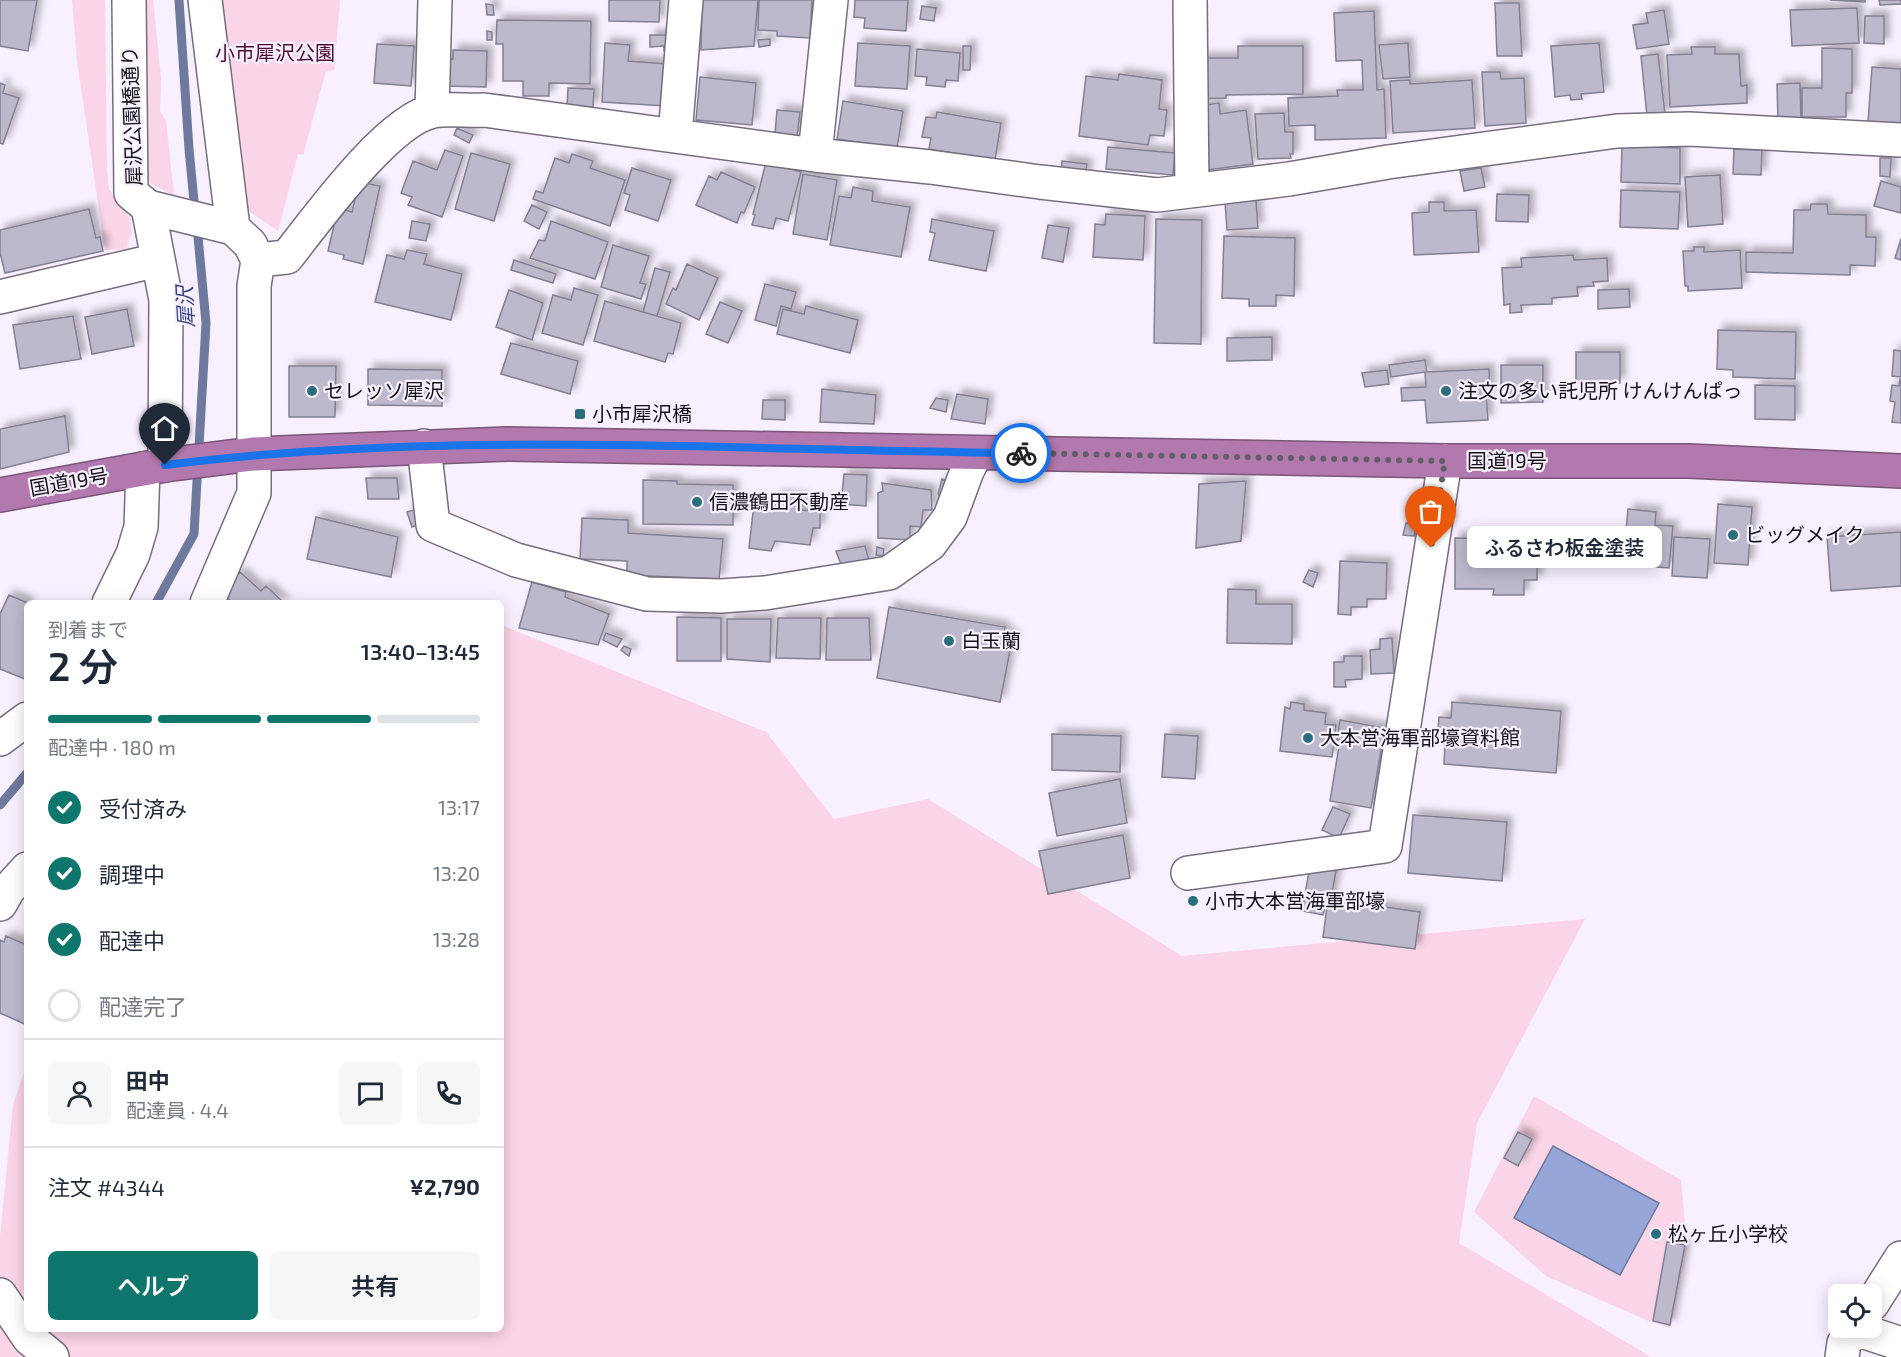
<!DOCTYPE html>
<html lang="ja">
<head>
<meta charset="utf-8">
<style>
  :root { --surface:#fff; --page:#f6f6f7; --text:#1f2937; --muted:#747a83; --line:#e0e1e3; --accent:#0f766e }
  body { margin:0; font-family:"Exo 2","Noto Sans JP",sans-serif; background:var(--page); color:var(--text); height:100vh; display:flex; flex-direction:column; font-size:22px; white-space:nowrap }
  * { box-sizing:border-box; margin:0 }
  p { font-size:20px; color:var(--muted) }
  .icon { flex:none; width:33px; height:33px; fill:none; stroke:currentColor; stroke-width:2; stroke-linecap:round; stroke-linejoin:round }
  .map { position:relative; flex:1; overflow:hidden }
  .side { position:absolute; left:24px; top:600px; width:480px; height:732px; display:flex; flex-direction:column; background:var(--surface); border-radius:9px; box-shadow:0 3px 15px #0003 }
  .side>* { flex:none }
  .tools { position:absolute; left:1828px; top:1284px; display:grid; gap:12px }
  .tools a { display:grid; place-items:center; width:54px; height:54px; border-radius:9px; background:var(--surface); box-shadow:0 3px 15px #0003; font-size:30px }
  .pin { position:absolute; display:grid; place-items:center; width:51px; height:51px; color:#fff; margin:-62px -26px; border-radius:50% 50% 50% 0; rotate:-45deg; box-shadow:0 0 6px #0007 }
  .pin .icon { rotate:45deg }
  .courier { position:absolute; display:grid; place-items:center; width:60px; height:60px; margin:-30px; border:4px solid #1a73e8; border-radius:50%; background:#fff; color:#222; box-shadow:0 2px 8px #0007 }
  .bubble { position:absolute; height:42px; border-radius:9px; background:var(--surface); box-shadow:0 3px 15px #0003; font-size:20px; font-weight:600; line-height:42px; text-align:center }
  .summary em { font-style:normal; font-weight:600 }
  .summary div { display:flex; flex-direction:column-reverse }
  .summary { display:flex; align-items:center; justify-content:space-between; height:102px; padding:0 24px }
  h1 { font-size:39px; font-weight:600; line-height:45px }
  .bar { display:grid; grid-template-columns:repeat(4,1fr); gap:9px 6px; align-content:center; height:72px; padding:0 24px }
  .bar i { height:8px; border-radius:4px; background:var(--line) }
  .bar .current { background:var(--accent) }
  .bar p { grid-column:span 4 }
  .line { display:flex; align-items:center; gap:15px; padding:0 24px; border-top:2px solid var(--line) }
  .line div { flex:1 }
  .round { display:grid; place-items:center; flex:none; width:63px; height:63px; border-radius:9px; background:var(--page) }
  ol { padding:0 24px; list-style:none }
  li { display:flex; align-items:center; gap:18px; height:66px }
  li p { margin-inline-start:auto }
  li .icon { padding:6px; border-radius:50%; background:var(--accent); color:#fff; stroke-width:4 }
  li:last-child { color:var(--muted) }
  li i { width:33px; height:33px; border:3px solid var(--line); border-radius:50% }
  .primary-button { display:flex; gap:12px; margin-top:auto; padding:12px 24px }
  .primary-button a { flex:1; height:69px; border-radius:9px; background:var(--accent); color:#fff; font-size:24px; font-weight:600; line-height:69px; text-align:center }
  .primary-button a+a { background:var(--page); color:var(--text) }
  .map>svg:first-child { display:block }
</style>
</head>
<body>
<div class="map">
<svg width="1901" height="1357" viewBox="0 0 1901 1357">
  <defs>
    <filter id="shadow"><feDropShadow dx="5.5" dy="-5.5" stdDeviation="3" flood-color="#0004"/></filter>
  </defs>
  <rect width="100%" height="100%" fill="#f8f0ff"/>
  <!-- green -->
  <path fill="#fad4e7" d="M72 0H105L107 169 109 189 130 218 132 233 126 249 105 250 77 61Z
    M136 0H153L161 78 160 111 166 121 174 195 151 184 142 170Z
    M216 0H340L334 71H326L303 155 298 154 278 231 241 206Z
    M501 625 766 732 834 819 928 799 1182 956 1585 919 1477 1123 1459 1243 1651 1357H0V1236L13 1105 27 1063V1329H501Z
    M1534 1096 1681 1180 1687 1247 1671 1328 1646 1320 1546 1276 1474 1212Z"/>
  <!-- water -->
  <path fill="#97a6d9" stroke="#6f799e" stroke-width="1.5" d="M1553 1146 1659 1203 1620 1275 1514 1218Z"/>
  <g fill="none" stroke-linecap="round" stroke-linejoin="round">
    <!-- stream -->
    <path stroke="#6f799e" stroke-width="9" d="M179 0 189 149 195 212
      M156 603 194 534 206 323 197 226
      M0 805 27 773"/>
  </g>
  <!-- building -->
  <path fill="#bbb9cb" stroke="#828092" stroke-width="1.5" filter="url(#shadow)" d="M0 0H37L28 51 0 46Z
    M609 0H660L659 22 609 21Z
    M702 0H758L754 46 701 50Z
    M759 0H812L810 38 777 36V31L758 30Z
    M855 0H908L906 31 864 28 865 18 854 17Z
    M1830 0H1865V2Z
    M1879 0H1901V4L1880 5Z
    M1495 3H1519L1522 56H1497Z
    M486 4 493 5 494 15H487Z
    M922 6 936 8 934 21 920 19Z
    M1857 8 1859 43 1792 46 1790 10Z
    M1664 10 1669 44 1637 49 1633 25 1648 23 1646 13Z
    M1374 11 1377 90 1384 89 1386 138 1315 140V125L1289 126 1288 98 1338 96 1337 90H1363L1362 60 1336 61 1334 13Z
    M1865 16H1884V44L1864 43Z
    M497 20 591 21 590 84 549 83V96H523V81H503V44H496Z
    M487 31 492 32V40H487Z
    M650 35H672V51H664V46L650 47Z
    M770 39V45L759 47 758 40Z
    M605 43 630 45 628 61 668 64 666 106 602 102Z
    M858 43 910 46 907 89 855 86Z
    M1408 43 1410 77 1383 79 1379 45Z
    M1599 43 1604 92 1581 94 1582 99 1571 100 1570 95 1555 97 1551 46Z
    M377 44 414 46 411 86 374 83Z
    M963 46H971L970 70H963Z
    M1238 46H1303V94L1226 95V98L1200 99V58H1238Z
    M1691 47H1715V54H1739L1741 86 1747 85V103L1670 107 1667 55 1692 54Z
    M1822 48 1852 49V93H1846V117H1802V88H1822Z
    M917 49 960 53 958 81 946 80 945 87 926 85 927 77 915 76Z
    M453 50 487 51 486 87 444 86 445 59H453Z
    M1658 54 1665 114 1647 116 1641 56Z
    M1872 67 1901 69V124L1868 122Z
    M1482 72H1500L1501 79 1524 78 1526 123 1485 126Z
    M1119 74 1162 80 1159 109 1167 110 1164 136 1150 135 1148 145 1079 136 1086 76 1118 80Z
    M700 77 756 83 752 125 696 120Z
    M1410 80V84L1472 80 1475 128 1393 133 1390 81Z
    M0 83 5 85 3 93 19 98 3 144 0 143Z
    M1800 83 1801 121H1778L1777 84Z
    M568 88 594 89 593 107 567 106Z
    M843 101 903 111 897 148 837 139Z
    M1219 103 1220 114 1246 110 1253 164 1207 170 1198 106Z
    M777 110 800 112 797 137 775 134Z
    M937 112 1001 123 995 160 929 149 931 138 922 137 926 117 936 118Z
    M1284 113 1285 132H1293V154H1290L1291 158 1258 159 1255 114Z
    M457 128 473 135 469 143 454 135Z
    M1622 146 1680 148V184L1621 182Z
    M1108 147 1175 153 1173 175 1106 169Z
    M1734 149 1762 150 1761 175 1733 174Z
    M445 150 463 156 442 217 408 205 412 197 401 193 413 161 437 170Z
    M471 153 510 164 494 221 455 209Z
    M572 154 593 161 590 168 625 180 610 226 533 199 536 191 543 193 555 158 569 163Z
    M1880 158H1891L1890 177 1880 176Z
    M1062 161 1087 164 1085 178 1061 175Z
    M766 162 801 172 788 221 776 218 773 229 752 225 755 215 753 214Z
    M632 168 671 180 658 221 625 210 630 195 624 193Z
    M1481 168 1485 187 1464 191 1460 171Z
    M721 172 755 187 744 213 741 212 737 223 696 205 709 176 717 180Z
    M803 174 837 180 827 240 793 234Z
    M1720 175 1723 224 1688 227 1685 177Z
    M1881 181 1901 187V213L1874 206Z
    M359 182 380 186 363 264 343 259 344 255 328 251 338 208 352 212Z
    M853 187 873 191 872 201 910 207 901 257 830 245 839 196 851 198Z
    M1621 190 1680 192 1678 229 1620 227Z
    M1497 194 1529 195 1528 222 1496 221Z
    M1256 200 1258 228 1227 230 1225 202Z
    M1429 202H1444V211L1476 210 1479 252 1414 255 1412 213 1429 212Z
    M1811 204H1827L1828 214 1866 215V237H1876L1875 266 1850 265V275L1746 272V252L1793 253 1794 210H1810Z
    M532 205 547 212 539 229 524 221Z
    M89 209 96 238 100 237 103 251 5 273 0 253V230Z
    M1106 214 1145 216 1143 260 1093 257 1095 224 1105 225Z
    M932 219 994 231 986 271 929 260 935 233 930 232Z
    M1156 219 1202 220 1201 344 1154 343Z
    M412 221 430 224 426 241 409 238Z
    M551 221 608 242 595 279 530 258 539 240 545 241Z
    M1048 225 1069 228 1063 262 1042 258Z
    M1224 236 1295 238 1294 296 1276 295V306H1249V299L1222 298Z
    M1901 239V260L1895 258Z
    M613 245 649 256 640 283 646 284 641 299 601 287Z
    M1694 247H1704V252L1740 250 1742 288 1688 291V286H1685L1683 251H1694Z
    M407 250 427 254 424 264 462 274 451 320 375 302 387 255 404 259Z
    M1573 255 1574 260 1607 258 1608 281 1593 282 1594 286 1577 287 1578 296 1552 298V304L1521 305 1522 312 1510 313V304L1504 305 1502 268 1522 267 1521 258Z
    M514 260 556 274 553 283 511 270Z
    M687 264 718 278 699 320 666 304 673 288 676 290Z
    M655 268 670 272 657 316 643 312Z
    M765 284 796 292 791 309 781 306 776 326 755 320Z
    M574 288 598 295 583 345 542 333 553 295 571 300Z
    M1629 289 1630 307 1598 309V290Z
    M509 290 543 303 532 340 496 327Z
    M605 301 681 323 673 354 668 353 665 362 594 341Z
    M720 302 742 311 728 343 706 334Z
    M806 306 858 320 850 353 777 334 783 309 804 314Z
    M127 309 134 346 92 354 85 317Z
    M73 316 81 359 20 369 13 325Z
    M1718 330 1796 332 1795 379 1733 377V370L1717 369Z
    M1272 337V360L1227 361V338Z
    M511 343 578 361 570 394 501 374Z
    M1894 350 1901 351V377L1892 376Z
    M1576 352H1620V383H1576Z
    M1425 360 1427 372 1489 369 1490 393 1486 394 1488 420 1427 423 1425 400 1402 401 1401 388 1426 387 1425 372 1391 377 1389 365Z
    M1501 365H1543V402L1501 403Z
    M289 366H336L335 417H289Z
    M368 369 442 370V406L368 405Z
    M1387 370 1389 384 1365 387 1362 373Z
    M1900 379H1901V423L1892 422 1895 402 1890 401 1892 385 1899 386Z
    M1755 385 1795 386V420L1755 419Z
    M822 389 876 395 874 424 820 422Z
    M957 394 988 399 985 424 951 419Z
    M936 398 948 400 946 412 930 408Z
    M763 400H785V420L762 419Z
    M65 416 69 452 0 469V429Z
    M844 474 867 475 866 506 841 504Z
    M366 478H397L399 499H368Z
    M942 479 950 482 942 499 938 494Z
    M643 480 677 481V484L733 485V525L643 524Z
    M1246 481 1241 541 1196 548 1199 484Z
    M882 483 931 490 932 510H923L921 527 910 526V540L878 538V493L883 491Z
    M777 496 803 498 801 510 820 511V528H813L810 545 775 541 771 551 749 548 754 503 775 506Z
    M1718 504 1752 507 1748 565 1714 563Z
    M417 509 418 525 412 527 407 512Z
    M1628 509 1656 512 1655 525 1673 526 1669 568 1623 564Z
    M316 517 398 537 391 577 307 559Z
    M582 518 628 520V533L723 539 719 579 627 575V561L580 559Z
    M1406 523 1417 524 1414 536 1403 535Z
    M1901 532V586L1831 591 1827 537Z
    M1674 537 1710 539 1707 578 1672 576Z
    M1455 538 1511 539V542H1537V580H1524V595H1493L1494 589H1455Z
    M865 546 870 564 842 567 836 551Z
    M877 547 884 549 883 556 876 555Z
    M1340 561 1387 563 1386 599H1367V607H1351V615L1338 614Z
    M1309 570 1318 573 1313 587 1303 582Z
    M240 572 261 591 266 586 284 603H229L231 601 221 592Z
    M532 582 566 592 565 597 609 614 598 645 519 628Z
    M1228 589 1256 590V604H1292V644L1227 643Z
    M9 595 28 603 27 680 0 669V614Z
    M889 607 1005 627 1004 634 1013 635 1000 702 877 678Z
    M677 617 721 618V661H677Z
    M778 618H821L820 659 776 658Z
    M827 618H869L871 660H826Z
    M727 619H771L770 662 727 659Z
    M606 633 622 639 617 647 603 640Z
    M1392 638 1394 673 1371 674 1370 650 1380 649V639Z
    M624 646 631 649 629 656 621 650Z
    M1344 656H1362V679L1345 680 1346 687H1334V662H1344Z
    M1291 702 1304 704V710L1326 713 1325 724 1336 725 1332 757 1280 751 1285 707 1290 709Z
    M1452 702 1561 711 1556 773 1444 764 1445 743H1437L1439 717 1451 718Z
    M1340 720 1385 728 1371 808 1330 801 1340 740H1337Z
    M1052 734 1121 736 1120 772 1052 770Z
    M1165 734 1198 736 1195 779 1162 777Z
    M1120 779 1127 823 1057 836 1049 793Z
    M1333 807 1350 814 1339 838 1322 830Z
    M1413 815 1507 822 1502 881 1408 873Z
    M1123 835 1130 878 1048 894 1039 851Z
    M1310 866 1336 871 1331 898 1327 897 1323 915 1302 911Z
    M1328 899 1420 912 1415 949 1323 937Z
    M6 936 27 945V1025L0 1013V940L4 942Z
    M1518 1132 1532 1139 1518 1166 1504 1158Z
    M1667 1242 1685 1245 1670 1325 1653 1321Z"/>
  <g fill="none" stroke-linecap="round" stroke-linejoin="round">
    <defs>
      <path id="minor" d="M129 0 131 193 148 207 233 228 250 244 258 260 254 286V493L207 603
        M205 0 233 228
        M1190 0 1192 190
        M432 111 435 0
        M675 136 686 0
        M815 155 831 0
        M148 207 166 300 165 465
        M258 260 287 257C316 220 388 120 433 111 448 108 468 111 484 110L815 155 930 167 1040 182 1157 195 1289 179 1388 162 1617 131 1689 129 1901 140
        M0 297 158 260
        M424 446 433 525 516 560 647 594 721 596 765 593 889 573 930 544 950 517 967 471 976 453
        M109 603 133 554 141 527 143 469
        M0 739 27 719
        M1188 873 1385 846 1445 461
        M0 904 8 890 27 869
        M0 1295 29 1338 52 1357
        M1872 1304 1901 1258
        M1856 1329 1901 1344
        M1842 1357 1844 1343 1857 1328"/>
      <path id="highway" d="M0 495 165 465 253 454 507 444 1445 461H1689L1901 471"/>
    </defs>
    <!-- minor casing -->
    <use href="#minor" stroke="#766e7e" stroke-width="36"/>
    <!-- highway casing -->
    <use href="#highway" stroke="#7a5479" stroke-width="36"/>
    <!-- minor -->
    <use href="#minor" stroke="#fff" stroke-width="33"/>
    <!-- highway -->
    <use href="#highway" stroke="#b279af" stroke-width="33"/>
  </g>
  <g fill="none" stroke-linecap="round" stroke-linejoin="round">
    <!-- done -->
    <path stroke="#635e68" stroke-width="6" stroke-dasharray="0 10.8" d="M1021 453 1445 461 1431 548"/>
    <!-- route -->
    <path stroke="#1a73e8" stroke-width="8" d="M165 465C449 429 735 451 1021 453"/>
  </g>
  <!-- markers -->
  <g fill="#2a6e7e" stroke="#f8f0ff" stroke-width="2">
    <circle cx="312" cy="391" r="6"/>
    <circle cx="1446" cy="391" r="6"/>
    <rect x="574" y="408" width="12" height="12" rx="3"/>
    <circle cx="697" cy="502" r="6"/>
    <circle cx="1733" cy="535" r="6"/>
    <circle cx="949" cy="641" r="6"/>
    <circle cx="1308" cy="738" r="6"/>
    <circle cx="1193" cy="901" r="6"/>
    <circle cx="1656" cy="1234" r="6"/>
  </g>
  <g text-anchor="middle" stroke-width="4.5" stroke-linejoin="round" paint-order="stroke">
    <!-- park labels -->
    <g font-size="20" fill="#4c0b35" stroke="#f8f0ff">
      <text x="275" y="60">小市犀沢公園</text>
    </g>
    <!-- street labels -->
    <g font-size="20" fill="#131016" stroke="#f8f0ff">
      <text transform="translate(132 116) rotate(-92)" y="7">犀沢公園橋通り</text>
      <text x="1507" y="468">国道19号</text>
      <text transform="translate(69 482) rotate(-10)" y="7">国道19号</text>
    </g>
    <!-- poi labels -->
    <g font-size="20" fill="#131016" stroke="#f8f0ff" text-anchor="start">
      <text x="324" y="398">セレッソ犀沢</text>
      <text x="1458" y="398">注文の多い託児所 けんけんぱっ</text>
      <text x="592" y="421">小市犀沢橋</text>
      <text x="709" y="509">信濃鶴田不動産</text>
      <text x="1745" y="542">ビッグメイク</text>
      <text x="961" y="648">白玉蘭</text>
      <text x="1320" y="745">大本営海軍部壕資料館</text>
      <text x="1205" y="908">小市大本営海軍部壕</text>
      <text x="1668" y="1241">松ヶ丘小学校</text>
    </g>
    <!-- water labels -->
    <g font-size="21" font-style="italic" fill="#384685" stroke="#f8f0ff">
      <text transform="translate(186 307) rotate(-93)" y="7">犀沢</text>
    </g>
  </g>
</svg>
<div class="tools">
<a><svg class="icon" aria-label="locate" viewBox="0 0 24 24"><circle cx="12" cy="12" r="6"/><path d="M12 2v4M12 18v4M2 12h4M18 12h4"/></svg></a>
</div>
<div class="pin" style="left:1431px;top:548px;background:#ea580c"><svg class="icon" aria-label="bag" viewBox="0 0 24 24"><path d="M5 8h14l-1 12H6zM9 8a3 3 0 0 1 6 0"/></svg></div>
<div class="pin" style="left:165px;top:465px;background:#1f2937"><svg class="icon" aria-label="home" viewBox="0 0 24 24"><path d="M3 11l9-7 9 7M6 9v11h12V9"/></svg></div>
<div class="courier" style="left:1021px;top:453px"><svg class="icon" aria-label="bike" viewBox="0 0 24 24"><circle cx="6" cy="16" r="4"/><circle cx="18" cy="16" r="4"/><path d="M6 16l4-8h5l3 8M10 8l3 8H6M13 5h3"/></svg></div>
<div class="bubble" style="left:1467px;top:526px;width:195px">ふるさわ板金塗装</div>
<section class="side">
<div class="summary"><div><h1>2 分</h1><p>到着まで</p></div><em>13:40–13:45</em></div>
<div class="bar"><i class="current"></i><i class="current"></i><i class="current"></i><i></i><p>配達中 · 180 m</p></div>
<ol>
<li><svg class="icon" aria-label="check" viewBox="0 0 24 24"><path d="M5 12l5 5 9-10"/></svg>受付済み<p>13:17</p></li>
<li><svg class="icon" aria-label="check" viewBox="0 0 24 24"><path d="M5 12l5 5 9-10"/></svg>調理中<p>13:20</p></li>
<li><svg class="icon" aria-label="check" viewBox="0 0 24 24"><path d="M5 12l5 5 9-10"/></svg>配達中<p>13:28</p></li>
<li><i></i>配達完了</li>
</ol>
<div class="line" style="height:108px"><a class="round"><svg class="icon" aria-label="person" viewBox="0 0 24 24"><circle cx="12" cy="8" r="4"/><path d="M4 21q1-7 8-7t8 7"/></svg></a><div><b>田中</b><p>配達員 · 4.4</p></div><a class="round"><svg class="icon" aria-label="chat" viewBox="0 0 24 24"><path d="M4 5h16v11H9l-5 4z"/></svg></a><a class="round"><svg class="icon" aria-label="phone" viewBox="0 0 24 24"><path d="M5 4h4l2 5-3 2q2 4 5 5l2-3 5 2v4C11 20 4 13 5 4z"/></svg></a></div>
<div class="line" style="height:78px"><div>注文 #4344</div><b>¥2,790</b></div>
<div class="primary-button"><a>ヘルプ</a><a>共有</a></div>
</section>
</div>
</body>
</html>
